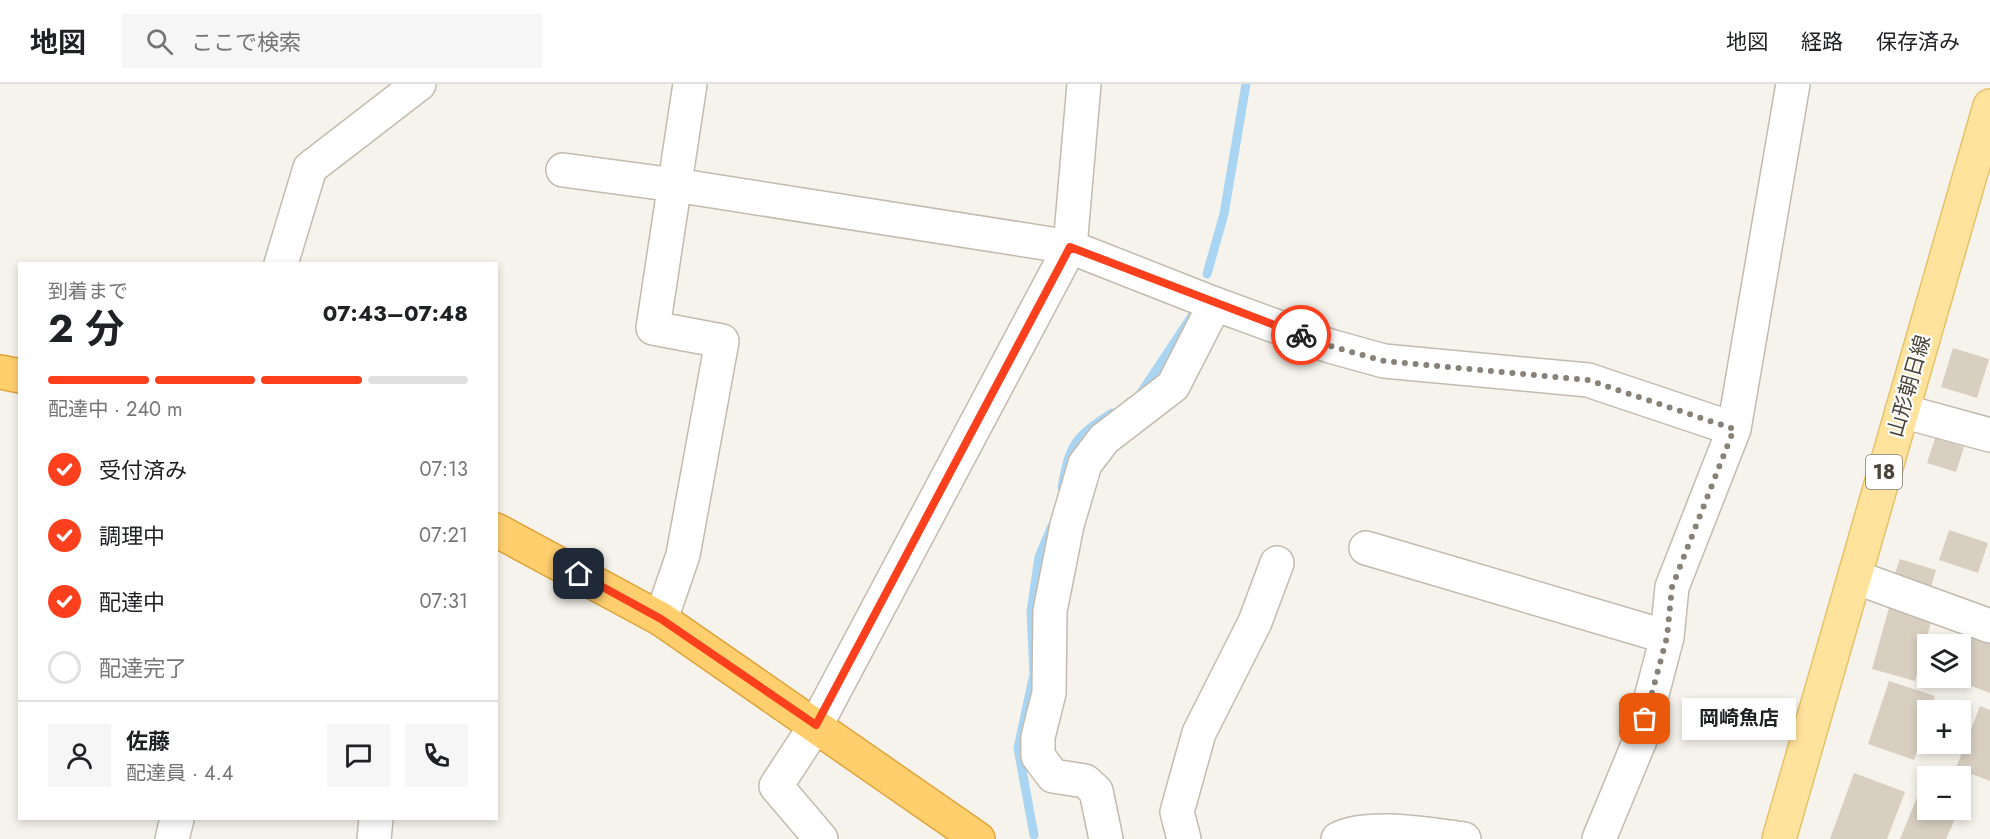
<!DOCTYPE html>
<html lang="ja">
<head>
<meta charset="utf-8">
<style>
  :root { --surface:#fff; --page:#f6f6f6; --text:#202124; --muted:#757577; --line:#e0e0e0; --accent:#fc3f1d }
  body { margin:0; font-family:Jost,"Noto Sans JP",sans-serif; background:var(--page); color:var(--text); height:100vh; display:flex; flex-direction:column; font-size:22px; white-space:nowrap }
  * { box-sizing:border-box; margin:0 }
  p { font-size:20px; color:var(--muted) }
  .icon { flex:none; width:33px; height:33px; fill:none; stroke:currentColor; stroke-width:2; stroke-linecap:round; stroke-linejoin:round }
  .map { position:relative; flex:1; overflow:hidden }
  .drawer { position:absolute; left:18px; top:178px; width:480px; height:558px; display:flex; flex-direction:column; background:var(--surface); border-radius:0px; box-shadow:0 3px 9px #0003 }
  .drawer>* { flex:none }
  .buttons { position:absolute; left:1917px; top:550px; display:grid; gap:12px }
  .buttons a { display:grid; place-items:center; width:54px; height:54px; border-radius:0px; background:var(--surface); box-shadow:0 3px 9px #0003; font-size:30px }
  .pin { position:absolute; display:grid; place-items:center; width:51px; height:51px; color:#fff; margin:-26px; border-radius:12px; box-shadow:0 3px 9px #0006 }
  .courier { position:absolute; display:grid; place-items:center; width:60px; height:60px; margin:-30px; border:4px solid #fc3f1d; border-radius:50%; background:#fff; color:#222; box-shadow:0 2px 8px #0007 }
  .bubble { position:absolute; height:42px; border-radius:0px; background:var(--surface); box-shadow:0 3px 9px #0003; font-size:20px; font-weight:700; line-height:42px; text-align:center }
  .head em { font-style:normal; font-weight:700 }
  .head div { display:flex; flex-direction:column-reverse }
  .head { display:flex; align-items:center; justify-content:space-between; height:102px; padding:0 30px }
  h1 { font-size:39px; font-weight:700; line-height:45px }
  .bar { display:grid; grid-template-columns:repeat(4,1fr); gap:9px 6px; align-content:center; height:72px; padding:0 30px }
  .bar i { height:8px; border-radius:4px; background:var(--line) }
  .bar .active { background:var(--accent) }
  .bar p { grid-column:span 4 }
  .line { display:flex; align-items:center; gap:15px; padding:0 30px; border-top:2px solid var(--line) }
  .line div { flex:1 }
  .round { display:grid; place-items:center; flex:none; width:63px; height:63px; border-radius:0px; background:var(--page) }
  ol { padding:0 30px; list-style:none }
  li { display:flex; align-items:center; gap:18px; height:66px }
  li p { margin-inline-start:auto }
  li .icon { padding:6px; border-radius:50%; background:var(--accent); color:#fff; stroke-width:4 }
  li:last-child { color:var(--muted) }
  li i { width:33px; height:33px; border:3px solid var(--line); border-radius:50% }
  header { display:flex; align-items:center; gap:36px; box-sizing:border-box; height:84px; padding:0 30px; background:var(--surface); border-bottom:2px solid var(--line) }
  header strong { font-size:28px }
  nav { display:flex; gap:33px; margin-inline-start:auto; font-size:21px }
  .search { width:420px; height:54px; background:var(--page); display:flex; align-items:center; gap:15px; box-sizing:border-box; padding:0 21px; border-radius:0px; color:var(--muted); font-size:22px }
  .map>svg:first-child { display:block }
</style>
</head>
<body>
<header>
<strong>地図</strong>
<div class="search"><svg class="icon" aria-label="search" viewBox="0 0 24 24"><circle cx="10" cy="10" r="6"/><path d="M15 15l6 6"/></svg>ここで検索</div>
<nav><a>地図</a><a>経路</a><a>保存済み</a></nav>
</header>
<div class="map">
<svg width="1990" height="755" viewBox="0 0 1990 755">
  <rect width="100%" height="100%" fill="#f6f3ec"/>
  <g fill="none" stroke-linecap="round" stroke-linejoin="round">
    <!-- stream -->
    <path stroke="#a9d4f2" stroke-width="9" d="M1207 190 1224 130 1246 0
      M1139 312 1194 229
      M1062 403C1070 359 1075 353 1112 329
      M1034 751 1018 664 1034 590 1031 528 1039 473 1052 442"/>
  </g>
  <!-- building -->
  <path fill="#d8cfc1" d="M1953 264 1989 275 1977 314 1941 303Z
    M1935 354 1964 363 1956 388 1927 379Z
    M1949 446 1988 459 1978 489 1939 476Z
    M1900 475 1936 486 1930 506 1893 495Z
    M1890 520 1933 531 1915 597 1872 585Z
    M1969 544 1990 552V609L1950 594H1960V567Z
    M1889 597 1935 612 1930 627H1928V634L1914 676 1868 660Z
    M1980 622 1990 626V697L1956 684Z
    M1854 689 1905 708 1887 755H1830Z
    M1923 699 1928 701V726H1959L1946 755H1900Z"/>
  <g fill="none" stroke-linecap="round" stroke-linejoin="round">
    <defs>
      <path id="minor" d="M563 86 675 101 1070 163 1215 220 1330 262 1384 277 1588 296 1734 345
        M281 180 310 84 419 0
        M1902 327 1990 351
        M1366 464 1667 553
        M1855 493 1990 542
        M661 535 683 471 722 257 653 244 690 0
        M172 755 177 735
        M374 755 376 735
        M821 755 776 702 816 641 1070 163 1084 0
        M1106 755 1096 707 1085 697 1053 692 1038 672V653L1049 609 1050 527 1067 441 1085 380 1104 355 1173 302 1215 220
        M1184 755 1177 728 1199 649 1255 538 1277 479
        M1338 755C1367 739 1432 751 1464 755
        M1599 755 1640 656 1667 553 1672 503 1734 345 1793 0"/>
      <path id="major" d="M1779 755 1990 22"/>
      <path id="highway" d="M0 288 20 292
        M496 446 661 535 978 755"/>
    </defs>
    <!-- minor casing -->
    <use href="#minor" stroke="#c2bbae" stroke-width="36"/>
    <!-- major casing -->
    <use href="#major" stroke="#e6c16a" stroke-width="36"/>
    <!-- highway casing -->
    <use href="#highway" stroke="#e0a43c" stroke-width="36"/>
    <!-- minor -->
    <use href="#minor" stroke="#fff" stroke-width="33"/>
    <!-- major -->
    <use href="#major" stroke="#ffe39c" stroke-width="33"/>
    <!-- highway -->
    <use href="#highway" stroke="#ffcf6e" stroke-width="33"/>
  </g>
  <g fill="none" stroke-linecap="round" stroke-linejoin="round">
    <!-- done -->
    <path stroke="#878178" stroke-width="6" stroke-dasharray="0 10.8" d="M1301 251 1330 262 1384 277 1588 296 1734 345 1672 503 1667 553 1645 635"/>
    <!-- route -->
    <path stroke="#fc3f1d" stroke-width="8" d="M579 490 661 535 816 641 1070 163 1301 251"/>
  </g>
  <g text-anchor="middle" stroke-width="4.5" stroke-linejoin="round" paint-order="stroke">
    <!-- shield labels -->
    <rect fill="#fff" stroke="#817c74" stroke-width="1.5" x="1866" y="371" width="36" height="34" rx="4.5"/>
    <g font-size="20" font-weight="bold" fill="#4b4439">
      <text x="1884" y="395">18</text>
    </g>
    <!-- street labels -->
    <g font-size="21" fill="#4b4439" stroke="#fff">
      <text transform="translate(1909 302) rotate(-74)" y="7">山形朝日線</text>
    </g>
  </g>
</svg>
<div class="buttons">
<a><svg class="icon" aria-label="layers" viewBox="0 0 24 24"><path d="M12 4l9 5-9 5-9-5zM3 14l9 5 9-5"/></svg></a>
<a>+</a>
<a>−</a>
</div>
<div class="pin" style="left:1645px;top:635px;background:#ea580c"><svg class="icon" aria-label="bag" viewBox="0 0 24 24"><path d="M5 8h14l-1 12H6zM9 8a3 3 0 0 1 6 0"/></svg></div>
<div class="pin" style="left:579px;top:490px;background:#1f2937"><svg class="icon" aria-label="home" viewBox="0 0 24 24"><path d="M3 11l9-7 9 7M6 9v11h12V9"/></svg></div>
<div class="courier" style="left:1301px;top:251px"><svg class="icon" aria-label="bike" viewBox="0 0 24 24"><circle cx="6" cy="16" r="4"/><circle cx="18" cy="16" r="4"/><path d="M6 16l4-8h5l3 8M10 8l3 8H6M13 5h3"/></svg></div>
<div class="bubble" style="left:1682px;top:614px;width:114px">岡崎魚店</div>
<section class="drawer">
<div class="head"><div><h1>2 分</h1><p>到着まで</p></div><em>07:43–07:48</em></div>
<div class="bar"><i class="active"></i><i class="active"></i><i class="active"></i><i></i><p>配達中 · 240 m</p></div>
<ol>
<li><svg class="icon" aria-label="check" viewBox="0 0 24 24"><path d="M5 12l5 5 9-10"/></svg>受付済み<p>07:13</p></li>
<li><svg class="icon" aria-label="check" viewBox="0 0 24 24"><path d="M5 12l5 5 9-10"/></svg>調理中<p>07:21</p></li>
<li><svg class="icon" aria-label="check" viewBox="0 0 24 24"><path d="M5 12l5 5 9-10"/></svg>配達中<p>07:31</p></li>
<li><i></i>配達完了</li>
</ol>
<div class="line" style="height:108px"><a class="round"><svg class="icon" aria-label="person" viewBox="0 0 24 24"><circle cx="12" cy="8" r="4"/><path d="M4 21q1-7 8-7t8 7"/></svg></a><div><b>佐藤</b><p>配達員 · 4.4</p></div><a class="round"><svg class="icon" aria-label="chat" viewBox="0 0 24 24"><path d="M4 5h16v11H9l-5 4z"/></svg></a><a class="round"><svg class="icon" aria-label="phone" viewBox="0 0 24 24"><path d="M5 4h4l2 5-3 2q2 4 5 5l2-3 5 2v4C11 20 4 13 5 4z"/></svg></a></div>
</section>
</div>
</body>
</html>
